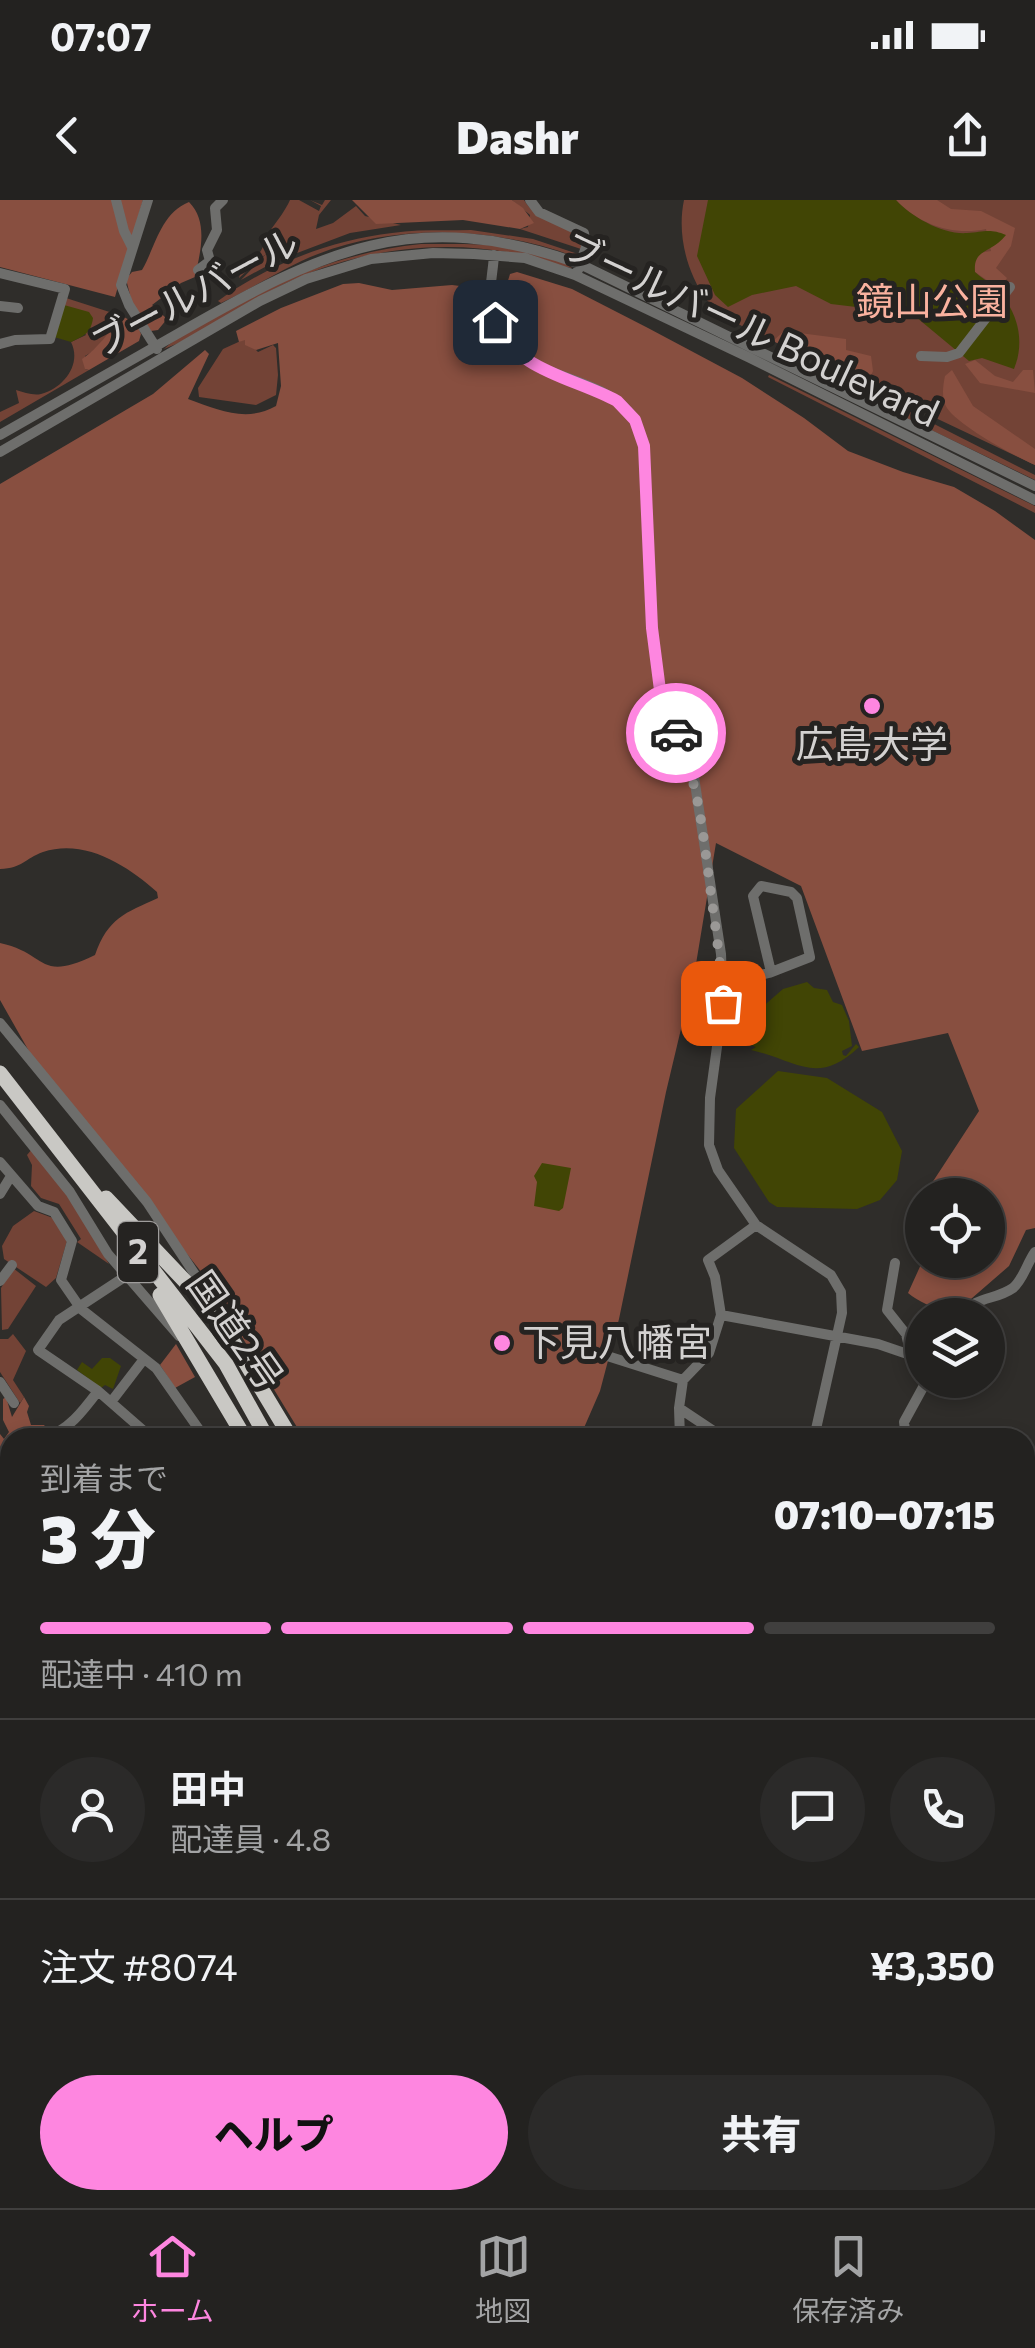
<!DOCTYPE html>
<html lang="ja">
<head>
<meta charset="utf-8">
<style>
  :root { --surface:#232220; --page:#2b2a29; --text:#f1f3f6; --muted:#a3a4a5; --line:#403f3e; --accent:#fe86e0 }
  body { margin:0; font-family:Commissioner,"Noto Sans JP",sans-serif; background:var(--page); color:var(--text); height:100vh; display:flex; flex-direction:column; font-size:38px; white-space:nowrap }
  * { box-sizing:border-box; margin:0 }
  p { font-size:32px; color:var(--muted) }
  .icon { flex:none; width:55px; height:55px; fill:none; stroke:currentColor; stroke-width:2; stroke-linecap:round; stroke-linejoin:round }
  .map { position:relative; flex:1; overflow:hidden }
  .drawer { position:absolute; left:0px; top:1228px; width:1035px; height:782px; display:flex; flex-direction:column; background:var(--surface); border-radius:30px 30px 0 0; box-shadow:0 5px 15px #0003,0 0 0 2px var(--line) }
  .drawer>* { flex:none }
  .tools { position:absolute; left:905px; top:978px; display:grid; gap:20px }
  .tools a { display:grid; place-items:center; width:100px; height:100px; border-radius:50%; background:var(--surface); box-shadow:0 5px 15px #0003,0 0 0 2px var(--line); font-size:50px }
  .pin { position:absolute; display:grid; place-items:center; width:85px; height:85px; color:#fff; margin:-42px; border-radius:20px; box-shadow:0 5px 15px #0006 }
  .courier { position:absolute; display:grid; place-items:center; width:100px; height:100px; margin:-50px; border:8px solid #fe86e0; border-radius:50%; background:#fff; color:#222; box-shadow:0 2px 12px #0007 }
  .head em { font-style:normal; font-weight:800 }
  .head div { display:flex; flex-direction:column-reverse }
  .head { display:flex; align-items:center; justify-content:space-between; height:170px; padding:0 40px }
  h1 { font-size:65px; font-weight:800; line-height:75px }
  .bar { display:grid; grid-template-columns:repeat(4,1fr); gap:15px 10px; align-content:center; height:120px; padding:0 40px }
  .bar i { height:12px; border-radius:8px; background:var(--line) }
  .bar .current { background:var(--accent) }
  .bar p { grid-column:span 4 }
  .line { display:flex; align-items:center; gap:25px; padding:0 40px; border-top:2px solid var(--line) }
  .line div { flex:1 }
  .round { display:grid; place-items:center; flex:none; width:105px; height:105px; border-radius:52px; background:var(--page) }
  .cta { display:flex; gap:20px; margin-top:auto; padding:20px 40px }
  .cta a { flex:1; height:115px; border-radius:60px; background:var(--accent); color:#111; font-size:40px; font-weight:800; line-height:115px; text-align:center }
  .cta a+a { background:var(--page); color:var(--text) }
  .status { display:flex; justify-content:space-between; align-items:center; height:70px; padding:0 50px; background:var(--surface); direction:ltr }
  .status svg { height:28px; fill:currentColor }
  header { display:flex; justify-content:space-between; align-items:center; height:130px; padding:0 40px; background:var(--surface); font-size:45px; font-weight:800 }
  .dock { display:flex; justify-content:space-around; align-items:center; height:140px; border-top:2px solid var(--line); background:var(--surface); font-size:28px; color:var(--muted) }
  .dock a { display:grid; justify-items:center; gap:5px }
  .dock .current { color:var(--accent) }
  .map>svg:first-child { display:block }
</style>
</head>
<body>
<div class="status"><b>07:07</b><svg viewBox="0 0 49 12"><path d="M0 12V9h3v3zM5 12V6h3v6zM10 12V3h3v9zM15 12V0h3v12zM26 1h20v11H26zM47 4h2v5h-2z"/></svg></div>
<header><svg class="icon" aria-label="back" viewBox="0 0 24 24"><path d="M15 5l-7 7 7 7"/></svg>Dashr<svg class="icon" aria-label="share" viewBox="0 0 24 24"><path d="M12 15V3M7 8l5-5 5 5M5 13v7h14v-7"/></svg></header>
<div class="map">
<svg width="1035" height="2008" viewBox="0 0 1035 2008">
  <rect width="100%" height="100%" fill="#2f2d2a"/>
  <!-- green -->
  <path fill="#734336" d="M290 0H299L319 11 321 6 310 0 322 5 325 0H331L319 15 316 29 333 23 356 6 365 16 401 25 350 33 276 61 241 80 267 53 239 78 243 63C268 54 260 44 272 28 279 18 285 11 290 0Z
    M512 0H524C537 23 570 20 583 42L581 49 520 29 528 27 530 15Z
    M684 0H1035V265L752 131C736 123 717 114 706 99 686 71 677 33 684 0Z
    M471 30 533 39 581 55 576 57C497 27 397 23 318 54 284 67 254 88 221 103L218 101C267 65 331 40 392 33 418 29 445 31 471 30Z
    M421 44C469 44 532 41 572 68 552 66 532 57 512 53 439 39 360 50 293 80 249 99 208 133 164 149 175 138 194 129 209 120 276 80 344 52 421 44Z
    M66 98 122 116C113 128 97 151 85 156V169L89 170 0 222V212L19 203 16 190C24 192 33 196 41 194 64 188 82 164 71 142L86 135 64 105Z
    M245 139 258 152 273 145 276 148 278 175 276 195 256 205 199 197 198 188 223 149Z
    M769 175 1035 306V313L768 177Z
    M869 191 1035 275V280L904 217 866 193Z
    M32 949 54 973 109 1064 77 1042 81 1039 59 1004 41 998 31 986 32 965 27 955Z
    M34 1011 53 1018 67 1041 56 1078 46 1087 4 1059 2 1046 13 1026Z
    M13 1068 36 1086 8 1129 2 1130 1 1088Z
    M13 1134 26 1151 13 1180 24 1197 20 1203 0 1172V1139H8Z"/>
  <!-- forest -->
  <path fill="#884f40" d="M0 0H143L115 97 0 67Z
    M352 0H512L523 8 534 23 520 29 463 20 376 24Z
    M896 0H937L951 9 981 11 1015 28 1011 46 996 68 1007 78 1004 82 991 83 975 72 974 61 979 53 991 51 986 29C954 36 919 25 896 0Z
    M189 2C209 22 200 53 195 77L181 83 152 105 167 119 158 130 151 131 132 103 126 79 132 72 142 70C156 46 160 14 189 2Z
    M517 72 572 89 648 128 742 178 804 218 848 251 903 272 954 287 995 311 1035 340V1028L1026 1030 1009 1066 956 1112 942 1115C932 1104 919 1103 908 1093L923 1060H988V995H931L930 986 979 911 948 833 862 851 801 686 716 643 695 770 666 892 619 1119 600 1191 580 1237H303L206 1078 34 860 0 800V743C48 753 37 783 95 755 108 718 125 713 158 698L157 692C128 666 85 638 43 652 24 659 23 668 0 669V284L153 194 205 150 209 154 188 199C219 210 246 223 276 206L281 186 278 143 256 150 245 145V140L239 142 236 131 281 108 343 84 359 83 392 90 452 85 501 91 506 87 510 74Z
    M122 116 137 124 141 134 139 141 89 170 85 169 82 159C98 148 109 132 122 116Z
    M784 131 846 139V150L871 156 873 171 867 185 773 141Z
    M975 160 995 176 1013 182 1023 170H1033L1035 193 980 183 965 164Z
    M952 170 973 206 1035 249V265C1014 256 959 226 947 208 941 199 943 185 945 176Z
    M176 1144 195 1177 175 1188 160 1165Z
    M6 1197 12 1217 24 1197 29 1206 27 1212 31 1225H44L48 1230 33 1237 10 1238V1254L0 1248V1234L4 1239 9 1232 3 1220V1199Z"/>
  <!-- water -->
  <path fill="#414505" d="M708 0H896C911 17 944 35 967 33 983 32 990 28 1006 35 991 54 973 48 975 72 981 78 988 81 994 87 1017 108 1026 140 1014 169L982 158 969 161 910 112 895 107 873 109 831 104 796 86 752 95 728 107 715 95 697 56Z
    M64 105 89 112 93 118C91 133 84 136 71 142L54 137Z
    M807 782 814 788 827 790 833 802 842 805 849 821 852 846 842 851 843 855 846 856 856 844 859 847C817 887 796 860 751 850L756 847 751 845 763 814 760 809 783 789Z
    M778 871 827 878 882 912 902 951 897 980 880 1000 857 1009 777 1007 769 1002 734 948 736 909Z
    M542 963 571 968 563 1008 559 1011 534 1006 537 982 534 976Z
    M102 1158H110L121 1166 113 1189 105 1185 101 1188 77 1170 82 1162 92 1169Z"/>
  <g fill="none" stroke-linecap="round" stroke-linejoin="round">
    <!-- stream -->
    <path stroke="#414505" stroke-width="2.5" d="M693 2000 694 2008"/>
    <!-- river -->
    <path stroke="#414505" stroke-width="14" d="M1025 1676 1035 1673
      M187 2000V2008"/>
    <!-- minor -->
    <path stroke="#6e6e6c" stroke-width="10" d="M116 0 124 31 132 47
      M148 0 121 85 129 105 157 149
      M530 0 539 12 584 33 586 47 578 70
      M494 55C493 73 488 92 491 109 503 181 588 168 628 211 637 221 640 233 644 246L652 428 660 490 694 577 721 754 723 803 710 898 709 945 718 970 756 1025 831 1075 841 1092 842 1113 814 1238
      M198 70 210 61 207 50 217 30 215 8 223 0
      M0 73 65 89 50 139 15 140 0 144
      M0 106 18 108
      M921 156 947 157 959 153 1010 87
      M0 235C60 201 119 167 179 133 322 51 414 5 580 64L1035 286
      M0 252 260 101 306 79 371 59 433 53 474 54 525 58 575 75 750 158 1035 300
      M722 784 769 773 810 757 797 698 791 692 761 686 753 696 771 772
      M0 823 147 1002 233 1132
      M0 905 70 992 108 1054 179 1136
      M0 962 38 1006 54 1012 72 1041 61 1080 81 1109 156 1168 205 1238
      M0 994 11 976
      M895 1063 887 1110 906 1134 911 1155
      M126 1076 59 1120 38 1150 98 1191 145 1232 144 1238
      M0 1081 12 1065
      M721 1115 878 1144 922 1159
      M961 1115C978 1095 994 1101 1013 1088 1023 1080 1027 1063 1035 1052
      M601 1154 683 1180
      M0 1182 14 1203
      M111 1202 144 1159
      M679 1208 724 1238
      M44 1238C68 1231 83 1211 98 1191
      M680 1238 679 1208 683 1180 709 1153 721 1115 715 1077 708 1060 756 1025
      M906 1238 904 1222 927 1180
      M0 1252 10 1258
      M0 1290 10 1276
      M0 1299 10 1305
      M0 1340 10 1344
      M0 1400 10 1405
      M1025 1442 1035 1436
      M0 1559 10 1578
      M1025 1668 1035 1665
      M1025 1685 1035 1681
      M0 1727 10 1722
      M1025 1734 1035 1746
      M0 1774 10 1792
      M1025 1855 1035 1844
      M0 1858 10 1851
      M125 2000 129 2008
      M172 2000 173 2008
      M209 2000V2008
      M316 2000 319 2008
      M448 2000 451 2008
      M568 2000 571 2008
      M686 2000 687 2008
      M915 2000 924 2008
      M511 2008 534 2000
      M815 2008 822 2000"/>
    <!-- major -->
    <path stroke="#afaeab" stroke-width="12" d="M1025 1396 1035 1398
      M0 1434 10 1428"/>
    <!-- highway -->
    <path stroke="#c9c8c4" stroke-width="15" d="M0 873 226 1164 267 1238
      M106 998 200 1097 235 1145 291 1238
      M160 1095 245 1238
      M538 2000 540 2008"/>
  </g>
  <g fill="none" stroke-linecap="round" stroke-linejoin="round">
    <!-- done -->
    <path stroke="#9a9896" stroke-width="10" stroke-dasharray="0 18" d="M676 533C699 588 701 620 709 678 714 720 721 761 723 803"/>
    <!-- route -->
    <path stroke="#fe86e0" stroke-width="12" d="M495 122C517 172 573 177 617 201L635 220 644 246 652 428 660 490 676 533"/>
  </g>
  <!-- markers -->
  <g fill="#fe86e0" stroke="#252321" stroke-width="4">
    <circle cx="872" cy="506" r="10"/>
    <circle cx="502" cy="1143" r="10"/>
  </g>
  <g text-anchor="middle" stroke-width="10" stroke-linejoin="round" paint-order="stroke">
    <!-- shield labels -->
    <rect fill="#252321" stroke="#9f9d9c" stroke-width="2.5" x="118" y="1022" width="40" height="60" rx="8"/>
    <g font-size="35" font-weight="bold" fill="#d3d1d0">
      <text x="138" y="1064">2</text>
    </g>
    <!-- street labels -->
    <g font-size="38" fill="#d3d1d0" stroke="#252321">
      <text transform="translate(195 93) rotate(-28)" y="13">ブールバール</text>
      <text transform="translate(751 130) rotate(25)" y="13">ブールバール Boulevard</text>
      <text transform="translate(235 1131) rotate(55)" y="13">国道2号</text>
    </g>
    <!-- park labels -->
    <g font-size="38" fill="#fab29f" stroke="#252321">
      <text x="932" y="115">鏡山公園</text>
    </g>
    <!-- poi labels -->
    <g font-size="38" fill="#d3d1d0" stroke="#252321">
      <text x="872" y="558">広島大学</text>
      <text x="522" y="1156" text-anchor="start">下見八幡宮</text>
    </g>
  </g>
</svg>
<div class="tools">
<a><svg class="icon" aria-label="locate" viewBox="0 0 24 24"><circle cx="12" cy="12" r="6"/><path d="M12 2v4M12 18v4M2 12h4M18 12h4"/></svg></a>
<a><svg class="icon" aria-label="layers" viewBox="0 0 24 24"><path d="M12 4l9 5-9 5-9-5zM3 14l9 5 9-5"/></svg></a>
</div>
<div class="pin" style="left:723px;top:803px;background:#ea580c"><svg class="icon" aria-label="bag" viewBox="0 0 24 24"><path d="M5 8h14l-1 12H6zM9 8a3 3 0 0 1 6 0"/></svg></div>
<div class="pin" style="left:495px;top:122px;background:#1f2937"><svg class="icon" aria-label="home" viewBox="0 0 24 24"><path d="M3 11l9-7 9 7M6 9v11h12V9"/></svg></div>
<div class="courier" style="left:676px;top:533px"><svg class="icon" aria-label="car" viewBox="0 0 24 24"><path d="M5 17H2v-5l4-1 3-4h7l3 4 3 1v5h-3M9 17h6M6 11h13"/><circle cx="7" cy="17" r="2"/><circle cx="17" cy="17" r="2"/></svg></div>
<section class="drawer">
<div class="head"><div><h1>3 分</h1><p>到着まで</p></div><em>07:10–07:15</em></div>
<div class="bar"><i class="current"></i><i class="current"></i><i class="current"></i><i></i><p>配達中 · 410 m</p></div>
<div class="line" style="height:180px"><a class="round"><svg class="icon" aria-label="person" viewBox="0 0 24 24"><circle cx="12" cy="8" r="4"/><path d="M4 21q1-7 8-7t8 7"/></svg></a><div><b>田中</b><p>配達員 · 4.8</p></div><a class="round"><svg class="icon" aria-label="chat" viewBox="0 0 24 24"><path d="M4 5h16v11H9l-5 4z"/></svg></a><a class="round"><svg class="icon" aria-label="phone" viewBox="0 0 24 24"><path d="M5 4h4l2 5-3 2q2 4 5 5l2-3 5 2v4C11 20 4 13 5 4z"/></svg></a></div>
<div class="line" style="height:130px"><div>注文 #8074</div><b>¥3,350</b></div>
<div class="cta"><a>ヘルプ</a><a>共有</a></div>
</section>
</div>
<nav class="dock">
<a class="current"><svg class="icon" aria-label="home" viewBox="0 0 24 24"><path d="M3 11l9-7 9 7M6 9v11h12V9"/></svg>ホーム</a>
<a><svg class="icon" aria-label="map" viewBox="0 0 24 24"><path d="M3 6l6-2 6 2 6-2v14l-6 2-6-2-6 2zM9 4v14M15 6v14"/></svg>地図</a>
<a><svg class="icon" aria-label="saved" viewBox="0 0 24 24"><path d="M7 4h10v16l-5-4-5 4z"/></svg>保存済み</a>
</nav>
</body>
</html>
